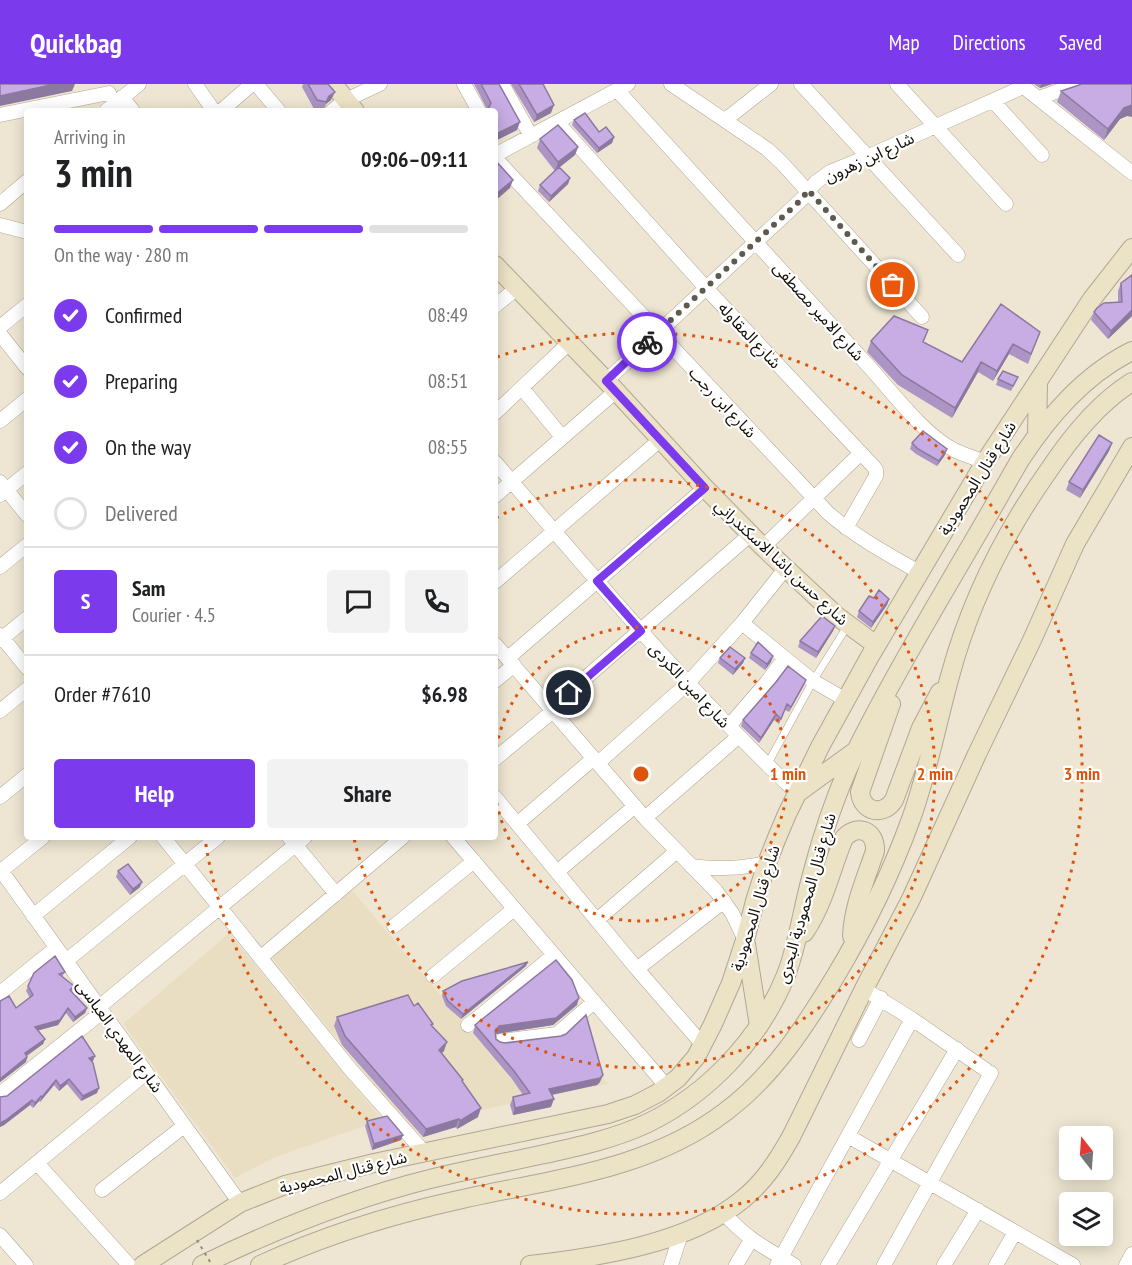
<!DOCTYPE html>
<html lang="en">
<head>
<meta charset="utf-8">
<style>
  :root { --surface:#fff; --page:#f2f2f2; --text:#202124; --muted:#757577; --line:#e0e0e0; --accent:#7c3aed }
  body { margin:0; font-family:"PT Sans Narrow","Noto Sans Arabic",sans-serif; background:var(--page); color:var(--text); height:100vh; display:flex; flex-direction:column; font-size:22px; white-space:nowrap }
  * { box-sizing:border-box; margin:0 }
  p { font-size:20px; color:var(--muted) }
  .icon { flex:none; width:33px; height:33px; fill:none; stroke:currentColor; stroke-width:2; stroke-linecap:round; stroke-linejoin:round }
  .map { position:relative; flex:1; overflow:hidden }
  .sheet { position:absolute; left:24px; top:24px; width:474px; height:732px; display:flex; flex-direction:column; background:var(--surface); border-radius:6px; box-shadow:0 3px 15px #0003 }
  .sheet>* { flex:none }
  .needle { width:39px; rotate:343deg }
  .fabs { position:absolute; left:1059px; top:1042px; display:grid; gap:12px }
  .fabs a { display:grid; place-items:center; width:54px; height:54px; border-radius:6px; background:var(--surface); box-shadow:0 3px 15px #0003; font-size:30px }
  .pin { position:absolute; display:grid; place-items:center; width:51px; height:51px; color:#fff; margin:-26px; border:3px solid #fff; border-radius:50%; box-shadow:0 2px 6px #0007 }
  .courier { position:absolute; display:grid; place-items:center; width:60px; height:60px; margin:-30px; border:4px solid #7c3aed; border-radius:50%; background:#fff; color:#222; box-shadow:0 2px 8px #0007 }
  .head em { font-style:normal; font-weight:700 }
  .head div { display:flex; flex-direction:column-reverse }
  .head { display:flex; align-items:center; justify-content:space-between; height:102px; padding:0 30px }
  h1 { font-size:39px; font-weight:700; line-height:45px }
  .bar { display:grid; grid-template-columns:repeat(4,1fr); gap:9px 6px; align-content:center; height:72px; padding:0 30px }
  .bar i { height:8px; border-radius:4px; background:var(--line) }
  .bar .active { background:var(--accent) }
  .bar p { grid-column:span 4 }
  .line { display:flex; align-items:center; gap:15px; padding:0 30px; border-top:2px solid var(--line) }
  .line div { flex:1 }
  .round { display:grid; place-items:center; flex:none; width:63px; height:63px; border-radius:6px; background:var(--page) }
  ol { padding:0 30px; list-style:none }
  li { display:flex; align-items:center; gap:18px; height:66px }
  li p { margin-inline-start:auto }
  li .icon { padding:6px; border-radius:50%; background:var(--accent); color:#fff; stroke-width:4 }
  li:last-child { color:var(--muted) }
  li i { width:33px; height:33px; border:3px solid var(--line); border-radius:50% }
  .cta { display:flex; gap:12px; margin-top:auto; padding:12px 30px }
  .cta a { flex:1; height:69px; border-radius:6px; background:var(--accent); color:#fff; font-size:24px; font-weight:700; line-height:69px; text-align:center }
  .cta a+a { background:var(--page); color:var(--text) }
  header { display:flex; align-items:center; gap:36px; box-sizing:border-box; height:84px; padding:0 30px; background:var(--accent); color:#fff }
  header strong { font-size:28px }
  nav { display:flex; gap:33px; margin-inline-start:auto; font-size:21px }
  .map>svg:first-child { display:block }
</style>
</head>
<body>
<header>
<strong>Quickbag</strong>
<nav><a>Map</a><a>Directions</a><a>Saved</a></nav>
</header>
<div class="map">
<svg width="1132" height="1181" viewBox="0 0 1132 1181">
  <rect width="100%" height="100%" fill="#eee6d2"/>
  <!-- built -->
  <path fill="#e9dec2" d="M351 805 511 995 569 950 608 1000 494 1023 411 1047 271 872Z
    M229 849 382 1036 275 1073 235 1094 123 940Z"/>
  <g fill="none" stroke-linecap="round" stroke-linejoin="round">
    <defs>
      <path id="lane" d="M767 681 813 597 848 541"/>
      <path id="street" d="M195 0 214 27
        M256 0 279 27
        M464 0 479 27
        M502 0 531 52
        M671 0 767 65 781 78 922 233
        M801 0 958 171
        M897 0 1006 120
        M1020 0 1132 89
        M617 6 873 287C895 312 925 351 954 366 964 371 975 374 985 378
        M122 13 133 27
        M1039 14 1078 0
        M993 17 1042 71
        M106 27 139 0
        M221 27 252 0
        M332 27 346 16 380 0
        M0 31 109 9
        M725 36 771 0
        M557 38 706 204 874 383 876 386V392L846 444
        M495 71 628 0
        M495 74 828 429C856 453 887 470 919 488
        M0 120 27 97
        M0 141 27 148
        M495 222 517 204
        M0 243 27 221
        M0 250 27 284
        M606 297 802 115 816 98 830 88 869 72 1023 3
        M522 304 562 353
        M495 329 569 259
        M0 337 27 315
        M495 378C592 491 688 607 797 709
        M0 398 27 431
        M0 411 27 389
        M495 412 616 307
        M763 463 861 369
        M0 483 27 461
        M495 498 660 356
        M742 539 813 597 846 616
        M0 551 27 584
        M0 556 27 534
        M495 560 645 734 716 807 732 829 745 856
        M508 574 705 404
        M495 597 514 581
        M551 624 751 450
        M0 627 27 605
        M729 642 767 598 784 575
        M495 675 553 627
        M598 679 688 599 742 539 785 485
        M0 713 27 691
        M495 713 637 885 703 961
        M645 734 739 652
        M517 740 594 674
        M163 753 351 986 424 1068
        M289 753 336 810
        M453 753 667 1003
        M691 782C718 786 740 784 767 779
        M0 785 240 1119
        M1 787 43 753
        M557 788 635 722
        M33 832 130 753
        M597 836 677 767
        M394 842 474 777
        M260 874 403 753
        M66 877 218 753
        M637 885 724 817
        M433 892 514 825
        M864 905 912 935 986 986
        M0 909 56 864
        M99 923 305 753
        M468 941 479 933 554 871
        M859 956 881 914
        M501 957 557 950 594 918
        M0 1010 102 928
        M848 1052 1073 1181
        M37 1079 129 1181
        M102 1106 184 1042
        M0 1109 146 989
        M724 1129C745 1154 767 1165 794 1181
        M0 1151 26 1181
        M671 1181 681 1150
        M736 1181 751 1156
        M777 1181 912 935
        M828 1181 957 965
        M884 1181 991 989
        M944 1181 978 1126
        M996 1181 1015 1148
        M1126 1181 1132 1170"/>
      <path id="secondary" d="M333 0 355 27
        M495 181 616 307 705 404 763 463 838 533 876 561
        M1037 351 1038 299
        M891 620 860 708C862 728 883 733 894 716L921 644 940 608
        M799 708 854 668
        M804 849C824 820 831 785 844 754 858 739 876 747 875 767 866 794 853 823 852 852
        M746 860 759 942
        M143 1181 240 1119 285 1101 374 1079 608 1030 635 1021 658 1009 678 994 696 973 713 940 731 899 745 856 755 817 767 779 776 756 787 730 821 661 869 574 985 378 1092 215 1132 164
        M202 1181C276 1145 350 1115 430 1095 467 1086 503 1079 540 1071 577 1063 614 1055 648 1039 709 1009 760 955 786 891 798 860 802 827 811 794 822 751 837 706 857 665 880 618 906 573 932 528 962 477 991 427 1020 376 1049 332 1084 291 1132 267
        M260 1181C323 1152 390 1131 458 1116 550 1095 648 1087 725 1028 773 992 804 944 835 893 865 843 891 790 911 735 928 688 937 639 950 592 970 518 1005 448 1049 386 1071 353 1098 319 1132 298
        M530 1181C598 1173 689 1160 743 1115 764 1098 778 1076 791 1053L864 905 911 815 977 670 1032 556 1075 460 1132 363"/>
    </defs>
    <!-- lane casing -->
    <use href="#lane" stroke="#afa794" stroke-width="8"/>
    <!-- street casing -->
    <use href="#street" stroke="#afa794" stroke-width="15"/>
    <!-- secondary casing -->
    <use href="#secondary" stroke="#afa794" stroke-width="20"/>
    <!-- lane -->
    <use href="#lane" stroke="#fff" stroke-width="7"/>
    <!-- street -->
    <use href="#street" stroke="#fff" stroke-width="14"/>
    <!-- secondary -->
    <use href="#secondary" stroke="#ece2c5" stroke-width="18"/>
    <!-- path-bridge -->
    <path stroke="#928c7d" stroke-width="2" stroke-dasharray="3 4.5" stroke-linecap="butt" d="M197 1156 212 1181"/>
  </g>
  <!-- wall -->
  <path fill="#ac95c5" d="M303 0H328L331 16 326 20 323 27 314 25 302 3Z
    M474 0H499L517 46 495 57V27H488Z
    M511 0H543L551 29 534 38Z
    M1034 0H1052L1040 4Z
    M1061 7 1127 32 1120 35 1104 56 1057 18Z
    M574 36 599 48 614 53 612 59 597 69 572 41Z
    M540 55 578 63 575 71 559 83 570 94 568 100 549 118 538 107 540 101 555 87 537 64Z
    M1132 191V232L1108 255 1091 236 1094 228 1118 218V207L1121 199Z
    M1040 248 1028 280 1009 270 993 297 978 288 952 334 898 301 867 268 871 257 924 258 962 278Z
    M1018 293 1011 307 996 301 998 295Z
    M912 359 945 371 937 382 916 370 910 365Z
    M1112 359 1109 367 1080 414 1066 406 1069 398Z
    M874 514 889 515 887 521 871 544 857 533 859 527Z
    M835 542 833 547 816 574 798 563 800 557Z
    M751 569 771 578 765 586 749 574Z
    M720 574H745L743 579 733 591 718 579Z
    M804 601 789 628 785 626 779 640 774 636 759 659 741 642 743 636Z
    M118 787 140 803 130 811 116 793Z
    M526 882 461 935 446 922 442 912 443 907Z
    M65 888 62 893 74 902 72 908 87 924 85 929 73 938 66 929 58 941 38 946 45 955 43 960 27 972V973L26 978 0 998V917L16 924 30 914 26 907 28 902Z
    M577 921 553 941 496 950V955L500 958 600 998 597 1001 551 1011V1023L513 1031 510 1021 513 1013 523 1011 512 995 473 949 475 941Z
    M414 922 432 942 444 967 441 969 463 996 462 997 478 1033 457 1045 456 1043 423 1053 342 961 334 942 337 933Z
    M82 952 93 977 92 978 97 1009 81 1017 67 1000 59 1007 54 1001 40 1018 39 1017 33 1024 30 1021 4 1041 0 1043V1013L7 1012Z
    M367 1037 403 1051 401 1056 372 1066 365 1042Z"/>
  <!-- shaded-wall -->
  <path fill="#8c79a0" d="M55 0H75L72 7 0 22V12Z
    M1041 0H1052L1040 4Z
    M335 8 331 16 326 20 323 27 329 12Z
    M554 21 551 29 534 38 537 31Z
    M1132 21V33L1127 32 1120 35 1104 56 1108 45 1124 24Z
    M520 38 517 46 495 57V52L496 50Z
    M614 53 612 59 597 69 599 64Z
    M578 63 575 71 555 87 558 78Z
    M570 94 568 100 549 118 551 112Z
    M513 96 510 104 495 117V111Z
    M1132 226V232L1108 255 1111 247Z
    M1013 260 1009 270 993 297 997 287Z
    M981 278 978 288 952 334 955 324Z
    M1112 359 1109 367 1080 414 1083 406Z
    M947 365 945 371 937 382 939 377Z
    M889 515 887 521 871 544 873 538Z
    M835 542 833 547 816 574 818 568Z
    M773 572 771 578 765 586 767 580Z
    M745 574 743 579 733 591 735 585Z
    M806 596 804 601 789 628 791 623Z
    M776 630 774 636 759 659 761 654Z
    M142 798 140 803 130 811 133 805Z
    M528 878 526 882 461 935 463 930Z
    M579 914 577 921 553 941 496 950 493 954 495 947 499 942Z
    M68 924 66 929 58 941 33 948 35 943Z
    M87 924 85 929 73 938 75 933Z
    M45 955 43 960 23 974 25 969Z
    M447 958 444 967 436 975 439 966Z
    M95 972 93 977 87 979 89 974Z
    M27 973 26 978 0 998V995Z
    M603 991 600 998 597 1001 546 1012 549 1005Z
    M69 995 67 1000 59 1007 60 1002Z
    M56 996 54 1001 40 1018 42 1013Z
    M99 1004 97 1009 81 1017 83 1012Z
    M41 1012 39 1017 33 1024 35 1019Z
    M554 1015 551 1023 513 1031 515 1024Z
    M32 1016 30 1021 4 1041 0 1043V1039Z
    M481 1024 478 1033 457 1045 460 1037Z
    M459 1035 456 1043 423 1053 426 1045Z
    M403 1051 401 1056 372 1066 374 1060Z"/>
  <!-- building -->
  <path fill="#c8ade5" stroke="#8c79a0" stroke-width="1.5" d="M0 0H55L0 12Z
    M308 0H328L335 8 329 12 326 18 317 16Z
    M481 0H499L520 38 496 50 497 51 495 52V27H489L488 25 491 19Z
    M519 0H543L554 21 537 31Z
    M1082 0H1132V21L1124 24 1108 45 1061 7Z
    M585 29 599 48 606 43 614 53 599 64 574 36Z
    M558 41 578 63 558 78 540 55Z
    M495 76 513 96 495 111Z
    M559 83 570 94 551 112 540 101Z
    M1132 191V226L1111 247 1094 228 1097 224 1104 219 1122 218 1121 199Z
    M1001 220 1040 248 1031 270 1013 260 997 287 981 278 955 324 902 291 871 257 894 232 928 246 923 258 962 278Z
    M1003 287 1018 293 1013 302 998 295Z
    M923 347 947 365 939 377 918 365 912 359Z
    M1099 351 1112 359 1083 406 1069 398Z
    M879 506 889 515 873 538 859 527 869 512 874 514Z
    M822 532 835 542 818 568 800 557Z
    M758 558 773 572 767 580 751 569Z
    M730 563 745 574 735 585 720 574Z
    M788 582 806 596 791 623 787 620 781 635 776 630 761 654 743 636 776 598Z
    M128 780 142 798 133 805 118 787Z
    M55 872 65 888 59 890 74 902 70 906 87 924 75 933 68 924 60 936 35 943 45 955 25 969 27 973 0 995V917L9 912 16 924 33 911 28 902 34 889Z
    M556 876 572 896 579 914 556 934 499 942 495 947 496 955 500 958 505 959 561 952 566 950 586 931 603 991 600 994 549 1005 554 1015 515 1024 513 1013 530 1009 514 987 475 941Z
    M528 878 463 930 448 917 443 907 462 897Z
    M408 911 414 922 418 919 433 940 431 941 447 958 439 966 463 996 462 997 481 1024 460 1037 459 1035 426 1045 345 952 337 933Z
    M82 952 95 972 89 974 93 979 99 1004 83 1012 69 995 60 1002 56 996 42 1013 41 1012 35 1019 32 1016 6 1036 0 1039V1013L7 1012Z
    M387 1032 403 1051 374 1060 367 1037Z"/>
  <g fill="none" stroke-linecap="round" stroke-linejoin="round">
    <!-- done -->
    <path stroke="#5e5a4e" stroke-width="6" stroke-dasharray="0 10.8" d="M647 258 802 115 808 106 893 201"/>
    <!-- route -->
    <path stroke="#7c3aed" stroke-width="8" d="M569 609 641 547 597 497 705 404 606 297 647 258"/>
  </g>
  <!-- distance rings -->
  <g fill="none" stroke="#dd550c" stroke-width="3" stroke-dasharray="3 6">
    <path d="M495 672A147 147 0 1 1 495 708"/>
    <path d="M496 434A294 294 0 1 1 354 754"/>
    <path d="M497 273A441 441 0 1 1 205 755"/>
  </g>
  <g text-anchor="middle" stroke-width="4.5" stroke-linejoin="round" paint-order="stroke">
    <!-- street labels -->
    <g font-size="16" fill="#110e07" stroke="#fff">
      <text transform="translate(869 73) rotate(-25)" y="6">شارع ابن زهرون</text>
      <text transform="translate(819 227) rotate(48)" y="6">شارع الامير مصطفى</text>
      <text transform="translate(750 251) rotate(47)" y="6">شارع المقاوله</text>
      <text transform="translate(723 318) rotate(47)" y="6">شارع ابن رجب</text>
      <text transform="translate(977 394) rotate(-58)" y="6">شارع قنال المحمودية</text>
      <text transform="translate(782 478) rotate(43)" y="6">شارع حسن باشا الاسكندراني</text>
      <text transform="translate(690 601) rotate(47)" y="6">شارع امين الكردى</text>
      <text transform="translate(806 814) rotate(-74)" y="6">شارع قنال المحمودية البحرى</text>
      <text transform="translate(755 824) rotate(-73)" y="6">شارع قنال المحمودية</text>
      <text transform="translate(120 952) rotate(54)" y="6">شارع المهدي العباسى</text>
      <text transform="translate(343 1088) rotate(-14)" y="6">شارع قنال المحمودية</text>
    </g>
  </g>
  <circle cx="641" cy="690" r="9" fill="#dd550c" stroke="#fff" stroke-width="3"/>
  <g font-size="18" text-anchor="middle" font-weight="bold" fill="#dd550c" stroke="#fff" stroke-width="4.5" stroke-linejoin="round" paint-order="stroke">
    <text x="788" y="696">1 min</text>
    <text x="935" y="696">2 min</text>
    <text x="1082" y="696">3 min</text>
  </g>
</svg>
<div class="fabs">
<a><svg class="needle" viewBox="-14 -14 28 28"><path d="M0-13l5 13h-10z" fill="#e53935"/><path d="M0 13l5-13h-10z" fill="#757577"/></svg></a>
<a><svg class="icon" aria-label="layers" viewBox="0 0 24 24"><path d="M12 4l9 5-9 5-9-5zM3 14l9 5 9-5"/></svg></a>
</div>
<div class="pin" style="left:893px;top:201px;background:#ea580c"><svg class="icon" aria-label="bag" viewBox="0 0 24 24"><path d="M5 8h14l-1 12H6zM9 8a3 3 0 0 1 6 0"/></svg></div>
<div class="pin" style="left:569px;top:609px;background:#1f2937"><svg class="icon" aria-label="home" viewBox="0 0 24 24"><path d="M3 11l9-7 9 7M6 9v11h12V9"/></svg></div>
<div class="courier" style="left:647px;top:258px"><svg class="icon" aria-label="bike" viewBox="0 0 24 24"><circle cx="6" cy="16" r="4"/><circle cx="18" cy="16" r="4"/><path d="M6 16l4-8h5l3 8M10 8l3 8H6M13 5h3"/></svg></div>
<section class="sheet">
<div class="head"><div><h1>3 min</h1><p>Arriving in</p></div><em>09:06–09:11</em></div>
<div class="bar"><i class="active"></i><i class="active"></i><i class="active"></i><i></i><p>On the way · 280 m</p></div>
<ol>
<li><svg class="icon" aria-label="check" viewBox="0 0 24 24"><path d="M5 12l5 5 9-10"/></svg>Confirmed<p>08:49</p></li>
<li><svg class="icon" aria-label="check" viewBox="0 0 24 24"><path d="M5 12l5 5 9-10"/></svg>Preparing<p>08:51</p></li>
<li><svg class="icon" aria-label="check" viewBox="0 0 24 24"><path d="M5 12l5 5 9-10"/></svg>On the way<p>08:55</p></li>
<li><i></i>Delivered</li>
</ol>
<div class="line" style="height:108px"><b class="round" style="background:var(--accent);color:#fff">S</b><div><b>Sam</b><p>Courier · 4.5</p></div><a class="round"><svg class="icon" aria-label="chat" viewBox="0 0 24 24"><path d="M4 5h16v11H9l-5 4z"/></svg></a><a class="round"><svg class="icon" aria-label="phone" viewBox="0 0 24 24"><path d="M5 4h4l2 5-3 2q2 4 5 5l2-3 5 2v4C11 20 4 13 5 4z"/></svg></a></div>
<div class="line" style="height:78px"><div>Order #7610</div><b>$6.98</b></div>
<div class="cta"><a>Help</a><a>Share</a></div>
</section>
</div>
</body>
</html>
